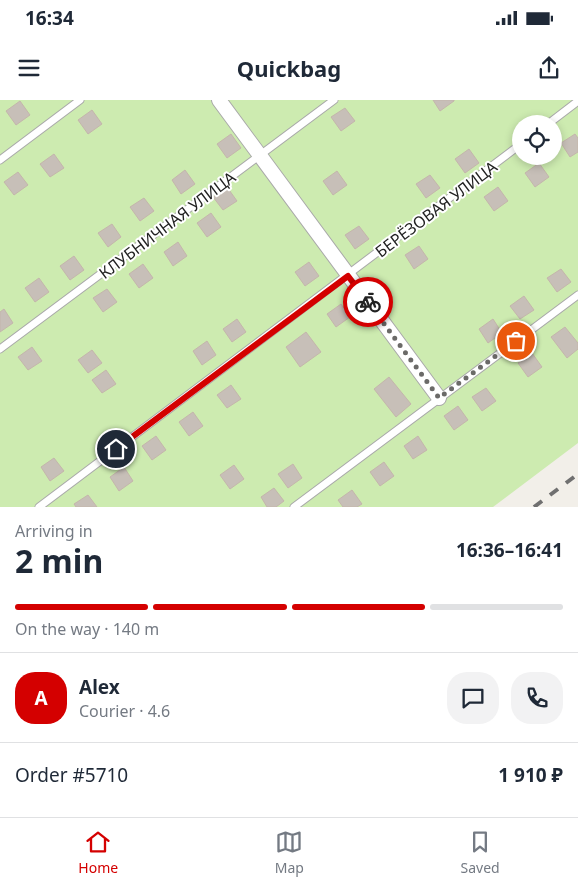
<!DOCTYPE html>
<html lang="en">
<head>
<meta charset="utf-8">
<style>
  :root { --surface:#fff; --page:#f2f2f3; --text:#1f2937; --muted:#747a83; --line:#e0e1e3; --accent:#d40000 }
  body { margin:0; font-family:"Noto Sans",sans-serif; background:var(--page); color:var(--text); height:100vh; display:flex; flex-direction:column; font-size:19px; white-space:nowrap }
  * { box-sizing:border-box; margin:0 }
  p { font-size:16px; color:var(--muted) }
  .icon { flex:none; width:28px; height:28px; fill:none; stroke:currentColor; stroke-width:2; stroke-linecap:round; stroke-linejoin:round }
  .map { position:relative; height:407px; overflow:hidden }
  .sheet { display:flex; flex-direction:column; background:var(--surface); flex:1 }
  .sheet>* { flex:none }
  .fabs { position:absolute; left:512px; top:15px; display:grid; gap:10px }
  .fabs a { display:grid; place-items:center; width:50px; height:50px; border-radius:50%; background:var(--surface); box-shadow:0 2px 8px #0003; font-size:25px }
  .pin { position:absolute; display:grid; place-items:center; width:42px; height:42px; color:#fff; margin:-21px; border:2px solid #fff; border-radius:50%; box-shadow:0 1px 5px #0007 }
  .courier { position:absolute; display:grid; place-items:center; width:50px; height:50px; margin:-25px; border:4px solid #d40000; border-radius:50%; background:#fff; color:#222; box-shadow:0 1px 6px #0007 }
  .headline em { font-style:normal; font-weight:700 }
  .headline div { display:flex; flex-direction:column-reverse }
  .headline { display:flex; align-items:center; justify-content:space-between; height:85px; padding:0 15px }
  h1 { font-size:32px; font-weight:700; line-height:38px }
  .bar { display:grid; grid-template-columns:repeat(4,1fr); gap:8px 5px; align-content:center; height:60px; padding:0 15px }
  .bar i { height:6px; border-radius:4px; background:var(--line) }
  .bar .active { background:var(--accent) }
  .bar p { grid-column:span 4 }
  .line { display:flex; align-items:center; gap:12px; padding:0 15px; border-top:1px solid var(--line) }
  .line div { flex:1 }
  .round { display:grid; place-items:center; flex:none; width:52px; height:52px; border-radius:20px; background:var(--page) }
  .status { display:flex; justify-content:space-between; align-items:center; height:35px; padding:0 25px; background:var(--surface); direction:ltr }
  .status svg { height:14px; fill:currentColor }
  header { display:flex; justify-content:space-between; align-items:center; height:65px; padding:0 15px; background:var(--surface); font-size:22px; font-weight:700 }
  .dock { display:flex; justify-content:space-around; align-items:center; height:70px; border-top:1px solid var(--line); background:var(--surface); font-size:14px; color:var(--muted) }
  .dock a { display:grid; justify-items:center; gap:2px }
  .dock .active { color:var(--accent) }
  .map>svg:first-child { display:block }
</style>
</head>
<body>
<div class="status"><b>16:34</b><svg viewBox="0 0 49 12"><path d="M0 12V9h3v3zM5 12V6h3v6zM10 12V3h3v9zM15 12V0h3v12zM26 1h20v11H26zM47 4h2v5h-2z"/></svg></div>
<header><svg class="icon" aria-label="menu" viewBox="0 0 24 24"><path d="M4 6h16M4 12h16M4 18h16"/></svg>Quickbag<svg class="icon" aria-label="share" viewBox="0 0 24 24"><path d="M12 15V3M7 8l5-5 5 5M5 13v7h14v-7"/></svg></header>
<div class="map">
<svg width="578" height="407" viewBox="0 0 578 407">
  <rect width="100%" height="100%" fill="#f2efe9"/>
  <!-- grass -->
  <path fill="#cdebb0" fill-rule="evenodd" d="M0 0H578V343L493 407H0ZM521 24H554V56H521Z"/>
  <!-- building -->
  <path fill="#c7bfb8" stroke="#c4b6ab" d="M433 0H454V1L440 11Z
    M20 1 30 15 16 25 6 11Z
    M345 8 355 21 341 31 331 17Z
    M92 10 102 24 88 34 78 20Z
    M231 34 241 48 227 58 217 44Z
    M575 34 578 38V52L570 57 561 43Z
    M469 49 479 63 465 73 455 59Z
    M54 54 64 68 50 77 40 64Z
    M539 63 549 77 535 87 525 73Z
    M185 70 195 84 181 94 172 80Z
    M337 71 347 85 333 95 323 81Z
    M18 72 28 85 14 95 4 82Z
    M430 75 440 88 426 98 416 84Z
    M227 87 237 101 223 110 213 97Z
    M498 87 508 101 494 111 484 97Z
    M144 98 154 111 140 121 130 107Z
    M211 113 221 127 207 137 197 123Z
    M112 124 121 137 108 147 98 133Z
    M359 126 369 139 355 149 345 135Z
    M178 142 187 156 173 166 164 152Z
    M419 146 428 159 414 169 405 155Z
    M74 156 84 170 70 180 60 166Z
    M309 162 319 176 305 186 295 172Z
    M143 164 153 178 139 188 129 174Z
    M561 169 571 182 557 192 547 178Z
    M39 178 49 192 35 202 25 188Z
    M107 189 117 202 103 212 93 198Z
    M524 196 534 210 520 219 510 206Z
    M341 204 350 217 336 227 327 214Z
    M4 209 13 223 0 232V212Z
    M237 219 246 232 232 242 223 229Z
    M493 219 502 233 488 243 479 229Z
    M565 227 578 243V249L567 258 551 237Z
    M306 232 321 252 300 267 286 247Z
    M207 241 216 255 202 265 193 251Z
    M32 247 42 261 28 270 18 257Z
    M92 250 102 263 88 273 78 260Z
    M532 253 542 267 528 277 518 263Z
    M106 270 116 284 102 293 92 280Z
    M389 277 411 304 396 317 374 289Z
    M231 285 241 299 227 308 217 295Z
    M486 288 496 301 482 311 472 297Z
    M458 306 468 320 454 330 444 316Z
    M193 312 203 326 189 336 179 322Z
    M156 336 166 350 152 360 142 346Z
    M418 336 427 350 413 359 404 346Z
    M54 358 64 371 50 381 41 367Z
    M384 362 394 376 380 386 370 372Z
    M293 364 302 378 288 388 278 374Z
    M234 365 244 379 230 389 220 375Z
    M124 367 133 381 119 391 110 377Z
    M274 388 284 401 276 407H267L261 397Z
    M352 390 362 404 357 407H343L338 400Z
    M88 395 97 407H76L74 404Z"/>
  <g fill="none" stroke-linecap="round" stroke-linejoin="round">
    <defs>
      <path id="service" d="M548 24 578 1
        M0 60 80 0
        M0 249 334 0
        M39 407 521 44
        M294 407 578 195"/>
      <path id="minor" d="M219 0 439 298"/>
    </defs>
    <!-- service casing -->
    <use href="#service" stroke="#a9a9a9" stroke-width="9"/>
    <!-- minor casing -->
    <use href="#minor" stroke="#a9a9a9" stroke-width="16"/>
    <!-- service -->
    <use href="#service" stroke="#fff" stroke-width="7"/>
    <!-- minor -->
    <use href="#minor" stroke="#fff" stroke-width="14"/>
    <!-- rail -->
    <path stroke="#707070" stroke-width="4" stroke-dasharray="10 10" stroke-linecap="butt" d="M534 407 578 374"/>
  </g>
  <g fill="none" stroke-linecap="round" stroke-linejoin="round">
    <!-- done -->
    <path stroke="#6b6a68" stroke-width="5" stroke-dasharray="0 9" d="M368 202 439 298 516 241"/>
    <!-- route -->
    <path stroke="#d40000" stroke-width="6" d="M116 349 348 176 368 202"/>
  </g>
  <g text-anchor="middle" stroke-width="4" stroke-linejoin="round" paint-order="stroke">
    <!-- street labels -->
    <g font-size="16" fill="#222" stroke="#fff">
      <text transform="translate(436 109) rotate(-37)" y="6">БЕРЁЗОВАЯ УЛИЦА</text>
      <text transform="translate(167 125) rotate(-37)" y="6">КЛУБНИЧНАЯ УЛИЦА</text>
    </g>
  </g>
</svg>
<div class="fabs">
<a><svg class="icon" aria-label="locate" viewBox="0 0 24 24"><circle cx="12" cy="12" r="6"/><path d="M12 2v4M12 18v4M2 12h4M18 12h4"/></svg></a>
</div>
<div class="pin" style="left:516px;top:241px;background:#ea580c"><svg class="icon" aria-label="bag" viewBox="0 0 24 24"><path d="M5 8h14l-1 12H6zM9 8a3 3 0 0 1 6 0"/></svg></div>
<div class="pin" style="left:116px;top:349px;background:#1f2937"><svg class="icon" aria-label="home" viewBox="0 0 24 24"><path d="M3 11l9-7 9 7M6 9v11h12V9"/></svg></div>
<div class="courier" style="left:368px;top:202px"><svg class="icon" aria-label="bike" viewBox="0 0 24 24"><circle cx="6" cy="16" r="4"/><circle cx="18" cy="16" r="4"/><path d="M6 16l4-8h5l3 8M10 8l3 8H6M13 5h3"/></svg></div>
</div>
<section class="sheet">
<div class="headline"><div><h1>2 min</h1><p>Arriving in</p></div><em>16:36–16:41</em></div>
<div class="bar"><i class="active"></i><i class="active"></i><i class="active"></i><i></i><p>On the way · 140 m</p></div>
<div class="line" style="height:90px"><b class="round" style="background:var(--accent);color:#fff">A</b><div><b>Alex</b><p>Courier · 4.6</p></div><a class="round"><svg class="icon" aria-label="chat" viewBox="0 0 24 24"><path d="M4 5h16v11H9l-5 4z"/></svg></a><a class="round"><svg class="icon" aria-label="phone" viewBox="0 0 24 24"><path d="M5 4h4l2 5-3 2q2 4 5 5l2-3 5 2v4C11 20 4 13 5 4z"/></svg></a></div>
<div class="line" style="height:65px"><div>Order #5710</div><b>1 910 ₽</b></div>
</section>
<nav class="dock">
<a class="active"><svg class="icon" aria-label="home" viewBox="0 0 24 24"><path d="M3 11l9-7 9 7M6 9v11h12V9"/></svg>Home</a>
<a><svg class="icon" aria-label="map" viewBox="0 0 24 24"><path d="M3 6l6-2 6 2 6-2v14l-6 2-6-2-6 2zM9 4v14M15 6v14"/></svg>Map</a>
<a><svg class="icon" aria-label="saved" viewBox="0 0 24 24"><path d="M7 4h10v16l-5-4-5 4z"/></svg>Saved</a>
</nav>
</body>
</html>
